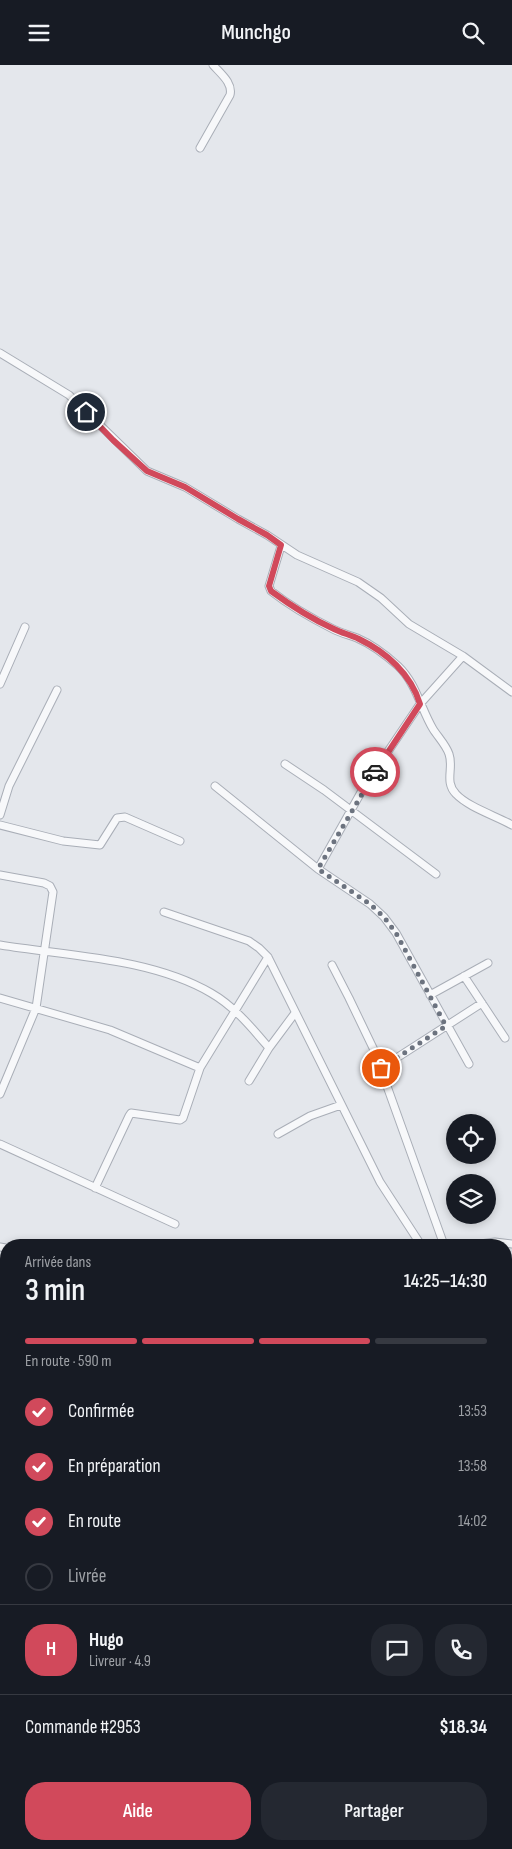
<!DOCTYPE html>
<html lang="fr">
<head>
<meta charset="utf-8">
<style>
  :root { --surface:#171b24; --page:#242831; --text:#f1f3f6; --muted:#9ea1a6; --line:#363941; --accent:#d1495b }
  body { margin:0; font-family:"Sofia Sans Condensed",sans-serif; background:var(--page); color:var(--text); height:100vh; display:flex; flex-direction:column; font-size:19px; white-space:nowrap }
  * { box-sizing:border-box; margin:0 }
  p { font-size:16px; color:var(--muted) }
  .icon { flex:none; width:28px; height:28px; fill:none; stroke:currentColor; stroke-width:2; stroke-linecap:round; stroke-linejoin:round }
  .map { position:relative; flex:1; overflow:hidden }
  .drawer { position:absolute; left:0px; top:1174px; width:512px; height:611px; display:flex; flex-direction:column; background:var(--surface); border-radius:20px 20px 0 0; box-shadow:0 2px 8px #0003 }
  .drawer>* { flex:none }
  .buttons { position:absolute; left:446px; top:1049px; display:grid; gap:10px }
  .buttons a { display:grid; place-items:center; width:50px; height:50px; border-radius:50%; background:var(--surface); box-shadow:0 2px 8px #0003; font-size:25px }
  .pin { position:absolute; display:grid; place-items:center; width:42px; height:42px; color:#fff; margin:-21px; border:2px solid #fff; border-radius:50%; box-shadow:0 1px 5px #0007 }
  .courier { position:absolute; display:grid; place-items:center; width:50px; height:50px; margin:-25px; border:4px solid #d1495b; border-radius:50%; background:#fff; color:#222; box-shadow:0 1px 6px #0007 }
  .summary em { font-style:normal; font-weight:600 }
  .summary div { display:flex; flex-direction:column-reverse }
  .summary { display:flex; align-items:center; justify-content:space-between; height:85px; padding:0 25px }
  h1 { font-size:32px; font-weight:600; line-height:38px }
  .bar { display:grid; grid-template-columns:repeat(4,1fr); gap:8px 5px; align-content:center; height:60px; padding:0 25px }
  .bar i { height:6px; border-radius:4px; background:var(--line) }
  .bar .current { background:var(--accent) }
  .bar p { grid-column:span 4 }
  .line { display:flex; align-items:center; gap:12px; padding:0 25px; border-top:1px solid var(--line) }
  .line div { flex:1 }
  .round { display:grid; place-items:center; flex:none; width:52px; height:52px; border-radius:20px; background:var(--page) }
  ol { padding:0 25px; list-style:none }
  li { display:flex; align-items:center; gap:15px; height:55px }
  li p { margin-inline-start:auto }
  li .icon { padding:5px; border-radius:50%; background:var(--accent); color:#fff; stroke-width:4 }
  li:last-child { color:var(--muted) }
  li i { width:28px; height:28px; border:2px solid var(--line); border-radius:50% }
  .button { display:flex; gap:10px; margin-top:auto; padding:10px 25px }
  .button a { flex:1; height:58px; border-radius:20px; background:var(--accent); color:#fff; font-size:20px; font-weight:600; line-height:58px; text-align:center }
  .button a+a { background:var(--page); color:var(--text) }
  header { display:flex; justify-content:space-between; align-items:center; height:65px; padding:0 25px; background:var(--surface); font-size:22px; font-weight:600 }
  .map>svg:first-child { display:block }
</style>
</head>
<body>
<header><svg class="icon" aria-label="menu" viewBox="0 0 24 24"><path d="M4 6h16M4 12h16M4 18h16"/></svg>Munchgo<svg class="icon" aria-label="search" viewBox="0 0 24 24"><circle cx="10" cy="10" r="6"/><path d="M15 15l6 6"/></svg></header>
<div class="map">
<svg width="512" height="1784" viewBox="0 0 512 1784">
  <rect width="100%" height="100%" fill="#e4e7ec"/>
  <g fill="none" stroke-linecap="round" stroke-linejoin="round">
    <defs>
      <path id="minor" d="M200 83 230 30C233 18 221 9 213 0
        M0 288 69 330 147 406 185 422 238 454 267 470 297 490 358 517 381 533 409 559 463 591 512 627
        M281 481 269 521 271 526C290 541 311 553 333 564 341 568 349 570 357 573 371 579 387 591 398 601 416 618 421 644 433 664 438 672 446 680 449 689 454 703 444 717 456 729 468 742 496 751 512 760
        M0 619 25 562
        M285 699 324 725 436 809
        M215 721 318 804 370 839 384 852 396 868 469 999
        M0 750 9 721 57 625
        M0 760 63 776 100 780 117 753 125 752 180 776
        M318 804 364 722 420 639 463 591
        M0 810 44 818 50 821 53 827 36 943 0 1029
        M164 847 249 876 259 883 268 892 380 1117 421 1180
        M0 880C68 891 151 893 211 928 234 941 252 963 269 983
        M332 900 349 933 374 985 444 1180
        M464 911 505 973
        M430 930 488 898
        M0 933 110 965 200 1003
        M381 1003 482 938
        M249 1016 269 983 295 948
        M278 1069 310 1051 341 1040
        M0 1079 175 1159
        M95 1123 129 1051 131 1048 180 1055 183 1053 200 1003 268 892
        M473 1180 495 1177 512 1179
        M0 1182 6 1183
        M506 1281H512
        M506 1327 512 1313
        M0 1353 6 1355
        M0 1579H6
        M0 1659 6 1660
        M0 1717H6
        M506 1732 512 1733
        M463 1779V1784
        M91 1784 94 1779
        M353 1784 354 1779
        M404 1784V1779"/>
    </defs>
    <!-- minor casing -->
    <use href="#minor" stroke="#a9aeb7" stroke-width="9"/>
    <!-- minor -->
    <use href="#minor" stroke="#f7f8fa" stroke-width="7"/>
  </g>
  <g fill="none" stroke-linecap="round" stroke-linejoin="round">
    <!-- done -->
    <path stroke="#6c737f" stroke-width="5" stroke-dasharray="0 9" d="M375 707 318 804 370 839 384 852 396 868 446 961 381 1003"/>
    <!-- route -->
    <path stroke="#d1495b" stroke-width="6" d="M86 347 113 375 147 406 185 422 238 454 267 470 281 480 269 521 271 526C290 540 312 554 334 564 342 568 351 570 359 574 386 587 411 609 420 639L375 707"/>
  </g>
</svg>
<div class="buttons">
<a><svg class="icon" aria-label="locate" viewBox="0 0 24 24"><circle cx="12" cy="12" r="6"/><path d="M12 2v4M12 18v4M2 12h4M18 12h4"/></svg></a>
<a><svg class="icon" aria-label="layers" viewBox="0 0 24 24"><path d="M12 4l9 5-9 5-9-5zM3 14l9 5 9-5"/></svg></a>
</div>
<div class="pin" style="left:381px;top:1003px;background:#ea580c"><svg class="icon" aria-label="bag" viewBox="0 0 24 24"><path d="M5 8h14l-1 12H6zM9 8a3 3 0 0 1 6 0"/></svg></div>
<div class="pin" style="left:86px;top:347px;background:#1f2937"><svg class="icon" aria-label="home" viewBox="0 0 24 24"><path d="M3 11l9-7 9 7M6 9v11h12V9"/></svg></div>
<div class="courier" style="left:375px;top:707px"><svg class="icon" aria-label="car" viewBox="0 0 24 24"><path d="M5 17H2v-5l4-1 3-4h7l3 4 3 1v5h-3M9 17h6M6 11h13"/><circle cx="7" cy="17" r="2"/><circle cx="17" cy="17" r="2"/></svg></div>
<section class="drawer">
<div class="summary"><div><h1>3 min</h1><p>Arrivée dans</p></div><em>14:25–14:30</em></div>
<div class="bar"><i class="current"></i><i class="current"></i><i class="current"></i><i></i><p>En route · 590 m</p></div>
<ol>
<li><svg class="icon" aria-label="check" viewBox="0 0 24 24"><path d="M5 12l5 5 9-10"/></svg>Confirmée<p>13:53</p></li>
<li><svg class="icon" aria-label="check" viewBox="0 0 24 24"><path d="M5 12l5 5 9-10"/></svg>En préparation<p>13:58</p></li>
<li><svg class="icon" aria-label="check" viewBox="0 0 24 24"><path d="M5 12l5 5 9-10"/></svg>En route<p>14:02</p></li>
<li><i></i>Livrée</li>
</ol>
<div class="line" style="height:90px"><b class="round" style="background:var(--accent);color:#fff">H</b><div><b>Hugo</b><p>Livreur · 4.9</p></div><a class="round"><svg class="icon" aria-label="chat" viewBox="0 0 24 24"><path d="M4 5h16v11H9l-5 4z"/></svg></a><a class="round"><svg class="icon" aria-label="phone" viewBox="0 0 24 24"><path d="M5 4h4l2 5-3 2q2 4 5 5l2-3 5 2v4C11 20 4 13 5 4z"/></svg></a></div>
<div class="line" style="height:65px"><div>Commande #2953</div><b>$18.34</b></div>
<div class="button"><a>Aide</a><a>Partager</a></div>
</section>
</div>
</body>
</html>
